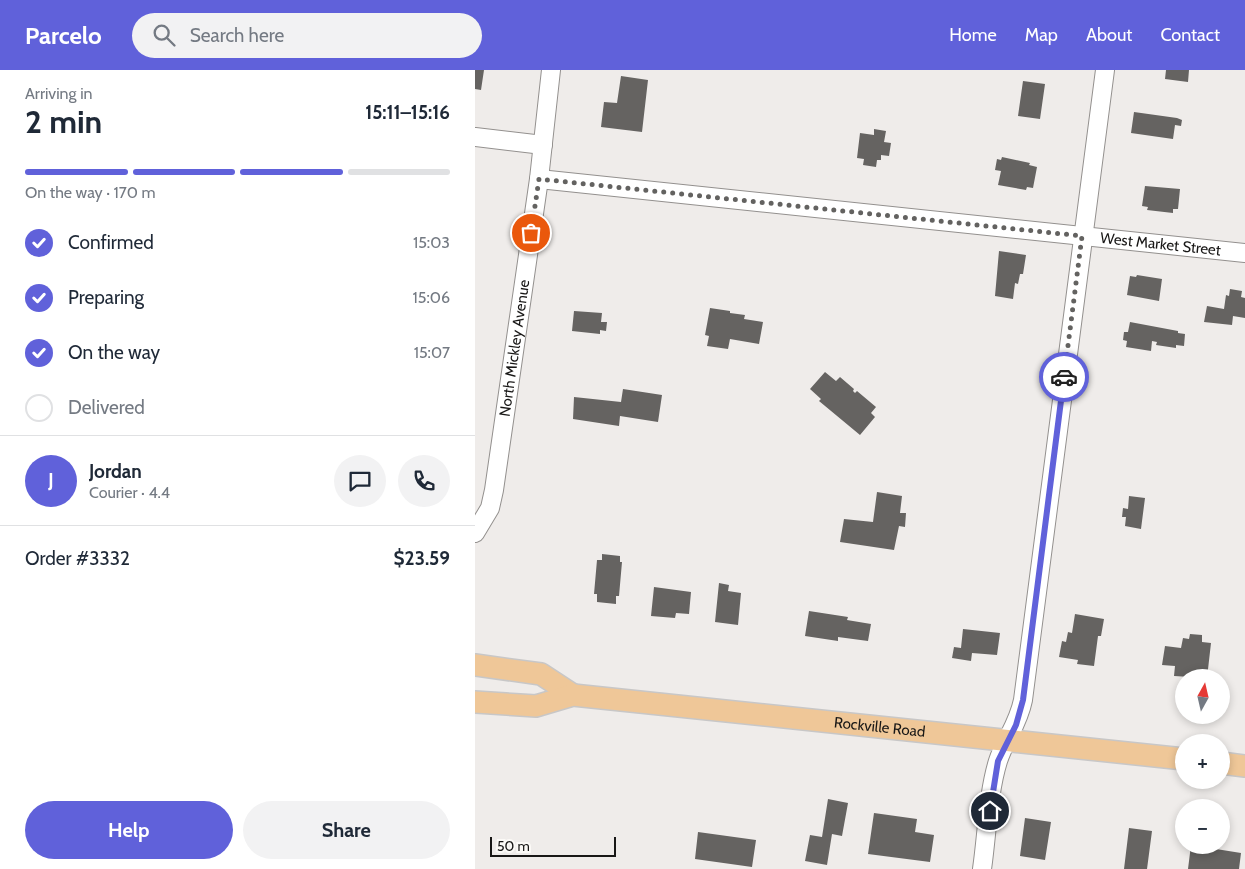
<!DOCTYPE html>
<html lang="en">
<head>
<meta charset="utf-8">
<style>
  :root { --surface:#fff; --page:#f2f2f3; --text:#1f2937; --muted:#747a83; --line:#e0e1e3; --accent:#6061da }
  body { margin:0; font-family:Cabin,sans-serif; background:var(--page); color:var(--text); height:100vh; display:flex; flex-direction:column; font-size:19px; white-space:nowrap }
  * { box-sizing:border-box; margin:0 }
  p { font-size:16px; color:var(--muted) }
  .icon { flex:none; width:28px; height:28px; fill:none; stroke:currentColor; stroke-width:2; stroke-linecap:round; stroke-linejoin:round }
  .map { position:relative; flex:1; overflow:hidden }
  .details { display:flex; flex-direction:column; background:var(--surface); width:475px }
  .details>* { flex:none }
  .needle { width:32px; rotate:8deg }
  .tools { position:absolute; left:700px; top:599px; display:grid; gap:10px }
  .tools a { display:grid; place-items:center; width:55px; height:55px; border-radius:50%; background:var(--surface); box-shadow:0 2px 8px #0003; font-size:25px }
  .scale { position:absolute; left:15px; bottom:12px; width:126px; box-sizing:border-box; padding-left:5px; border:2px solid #181716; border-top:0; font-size:14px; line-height:18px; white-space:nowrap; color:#181716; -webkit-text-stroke:4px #fcfaf7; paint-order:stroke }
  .pin { position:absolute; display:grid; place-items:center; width:42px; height:42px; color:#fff; margin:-21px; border:2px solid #fff; border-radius:50%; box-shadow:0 1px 5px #0007 }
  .courier { position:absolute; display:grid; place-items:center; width:50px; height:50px; margin:-25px; border:4px solid #6061da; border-radius:50%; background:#fff; color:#222; box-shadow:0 1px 6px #0007 }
  .overview em { font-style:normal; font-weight:800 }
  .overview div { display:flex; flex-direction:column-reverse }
  .overview { display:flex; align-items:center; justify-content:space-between; height:85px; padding:0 25px }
  h1 { font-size:32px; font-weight:800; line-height:38px }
  .bar { display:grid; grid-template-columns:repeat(4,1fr); gap:8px 5px; align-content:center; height:60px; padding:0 25px }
  .bar i { height:6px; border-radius:4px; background:var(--line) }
  .bar .selected { background:var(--accent) }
  .bar p { grid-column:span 4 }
  .line { display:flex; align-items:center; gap:12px; padding:0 25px; border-top:1px solid var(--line) }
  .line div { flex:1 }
  .round { display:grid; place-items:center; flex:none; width:52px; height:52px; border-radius:26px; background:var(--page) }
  ol { padding:0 25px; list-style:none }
  li { display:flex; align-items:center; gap:15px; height:55px }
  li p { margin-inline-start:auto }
  li .icon { padding:5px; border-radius:50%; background:var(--accent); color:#fff; stroke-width:4 }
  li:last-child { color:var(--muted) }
  li i { width:28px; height:28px; border:2px solid var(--line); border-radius:50% }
  .cta { display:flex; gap:10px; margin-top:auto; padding:10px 25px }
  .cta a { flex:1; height:58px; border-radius:30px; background:var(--accent); color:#fff; font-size:20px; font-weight:800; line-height:58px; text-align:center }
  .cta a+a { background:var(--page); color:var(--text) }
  header { display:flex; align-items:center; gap:30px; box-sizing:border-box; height:70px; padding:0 25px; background:var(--accent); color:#fff }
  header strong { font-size:24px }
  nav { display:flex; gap:28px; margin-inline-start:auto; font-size:18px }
  .search { width:350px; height:45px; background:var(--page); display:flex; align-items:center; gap:12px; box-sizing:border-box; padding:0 18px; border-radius:28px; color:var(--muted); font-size:19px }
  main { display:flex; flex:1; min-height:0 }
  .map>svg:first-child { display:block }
</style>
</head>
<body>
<header>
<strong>Parcelo</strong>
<div class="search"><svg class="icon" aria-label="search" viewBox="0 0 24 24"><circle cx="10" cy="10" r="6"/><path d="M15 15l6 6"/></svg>Search here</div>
<nav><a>Home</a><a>Map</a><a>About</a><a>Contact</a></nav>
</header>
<main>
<section class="details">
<div class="overview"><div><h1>2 min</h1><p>Arriving in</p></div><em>15:11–15:16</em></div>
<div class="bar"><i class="selected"></i><i class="selected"></i><i class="selected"></i><i></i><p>On the way · 170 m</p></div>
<ol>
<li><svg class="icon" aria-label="check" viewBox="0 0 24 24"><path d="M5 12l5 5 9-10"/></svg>Confirmed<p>15:03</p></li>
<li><svg class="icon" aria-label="check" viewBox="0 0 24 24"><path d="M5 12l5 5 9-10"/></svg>Preparing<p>15:06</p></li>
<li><svg class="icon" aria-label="check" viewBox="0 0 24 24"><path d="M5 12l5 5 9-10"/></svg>On the way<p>15:07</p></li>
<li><i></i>Delivered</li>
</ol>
<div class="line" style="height:90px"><b class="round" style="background:var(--accent);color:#fff">J</b><div><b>Jordan</b><p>Courier · 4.4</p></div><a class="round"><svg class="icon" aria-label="chat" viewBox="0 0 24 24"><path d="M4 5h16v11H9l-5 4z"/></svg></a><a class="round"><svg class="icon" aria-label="phone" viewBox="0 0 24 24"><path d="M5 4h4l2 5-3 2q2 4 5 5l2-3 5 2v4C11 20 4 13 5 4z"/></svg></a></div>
<div class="line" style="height:65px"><div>Order #3332</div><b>$23.59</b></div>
<div class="cta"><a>Help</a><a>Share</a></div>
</section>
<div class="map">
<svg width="770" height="799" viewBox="0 0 770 799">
  <rect width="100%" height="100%" fill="#efecea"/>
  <!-- building -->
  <path fill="#656361" d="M0 0H9L6 20 0 19Z
    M691 0H714L713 12 690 9Z
    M146 6 173 10 167 62 126 57 129 32 142 33Z
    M548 11 570 14 565 49 543 46Z
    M659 42 702 48 707 50 706 56 700 55 698 69 656 63Z
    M399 59 411 61 409 72 416 73 414 86 406 85V90H402L401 97 388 95 389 89 382 88 385 63 399 65Z
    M527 87 555 93 554 95 562 97 558 118 552 117 551 120 523 115 526 101 520 100 522 89 526 90Z
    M670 116 705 119 703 139H698V143L672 140 673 137 667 136Z
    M524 181 551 185 548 204H545L543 214 540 213 538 229 520 226Z
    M662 205 687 209 684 231 652 225 655 206 661 207Z
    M755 219 767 221 766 227 770 228V248L758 246 757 255 729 252 732 236 749 239 751 225 754 226Z
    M235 238 255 241V243L270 245 269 249 288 252 284 274 255 269 253 279 232 276 234 266 230 265Z
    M99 241 127 243 126 252H132L131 261 125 260V264L97 261Z
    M655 252 703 261V263L710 264 709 276 701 275V278L681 275 682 272 677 271 676 281 651 277 652 271 648 270 649 262H653Z
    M350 302 361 311 365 307 379 319 378 321 380 323 382 321 401 337 396 343 400 347 385 365 344 331 346 329 335 319Z
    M148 319 187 325 183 352 145 346 144 356 98 349 99 327 146 332Z
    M402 422 427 426 425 443H431L430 457 424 456 419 480 365 472 369 449 398 452Z
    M654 426 670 428 666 459 650 456 651 447H647L648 438 653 439Z
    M127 484 145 486V492H147L144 526H141V534L122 532V524H119L122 490H127Z
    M244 513 254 515 253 521 266 523 263 555 240 552Z
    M179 517 216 522 214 544 201 543 200 548 176 546Z
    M334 541 373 547 372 550 396 554 393 571 363 567V571L330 566Z
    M600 544 629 549 626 566H623L619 596 602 594 603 590 584 587 587 571 591 572 593 562 597 563Z
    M488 559 525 563 522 585 497 583 496 591 477 588 479 577 486 578Z
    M715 564 727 565V572L736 573 732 608 699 606 700 596 687 595 690 576 706 578 708 568 714 569Z
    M353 729 373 733 367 766 357 764 352 795 330 791 335 765 347 767Z
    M399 743 442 749 440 762 459 765 455 792 393 784Z
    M550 748 576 752 570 790 545 786Z
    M654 758 677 761 672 799H649Z
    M223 762 281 770 277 797 220 789Z
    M716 775 766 783 764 799H713Z"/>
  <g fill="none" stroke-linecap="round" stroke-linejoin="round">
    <defs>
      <g id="minor">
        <path d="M0 67 68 75"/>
        <path id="s1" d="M64 109 770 183"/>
        <path id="s2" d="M0 463 15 438 19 420 64 109 76 0"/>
        <path d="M507 799C512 765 513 723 523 691 530 669 543 655 548 630L630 0"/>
      </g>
      <g id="major">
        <path d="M0 595 66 604 98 625"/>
        <path id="s3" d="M0 632 61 636 98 625 709 689"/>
        <path d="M746 693 770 696"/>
      </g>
    </defs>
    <!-- minor casing -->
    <use href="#minor" stroke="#93908e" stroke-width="20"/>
    <!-- major casing -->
    <use href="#major" stroke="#c8c7c7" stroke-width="24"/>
    <!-- minor -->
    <use href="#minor" stroke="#fff" stroke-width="18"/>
    <!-- major -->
    <use href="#major" stroke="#efc798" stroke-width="21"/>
  </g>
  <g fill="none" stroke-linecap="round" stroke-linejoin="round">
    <!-- done -->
    <path stroke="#636260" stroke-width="5" stroke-dasharray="0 9" d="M56 163 64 109 607 166 589 307"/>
    <!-- route -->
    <path stroke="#6061da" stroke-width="6" d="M515 741 523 691 541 655 548 630 589 307"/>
  </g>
  <g text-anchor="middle" stroke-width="5" stroke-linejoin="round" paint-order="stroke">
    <!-- street labels -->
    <g font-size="15" fill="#181716" stroke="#fcfaf7">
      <text dy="5" stroke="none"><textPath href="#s1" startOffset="625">West Market Street</textPath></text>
      <text dy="5" stroke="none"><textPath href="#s2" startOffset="191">North Mickley Avenue</textPath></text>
      <text dy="5" stroke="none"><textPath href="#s3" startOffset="408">Rockville Road</textPath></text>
    </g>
  </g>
</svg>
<div class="tools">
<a><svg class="needle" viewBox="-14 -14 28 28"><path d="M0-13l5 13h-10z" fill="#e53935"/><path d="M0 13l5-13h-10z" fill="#747a83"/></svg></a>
<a>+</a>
<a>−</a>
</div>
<div class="scale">50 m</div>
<div class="pin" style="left:56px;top:163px;background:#ea580c"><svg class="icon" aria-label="bag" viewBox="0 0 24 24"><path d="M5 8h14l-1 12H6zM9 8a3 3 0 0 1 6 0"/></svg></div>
<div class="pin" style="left:515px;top:741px;background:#1f2937"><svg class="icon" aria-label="home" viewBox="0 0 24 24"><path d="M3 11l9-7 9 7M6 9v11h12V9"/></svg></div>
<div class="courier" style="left:589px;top:307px"><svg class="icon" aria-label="car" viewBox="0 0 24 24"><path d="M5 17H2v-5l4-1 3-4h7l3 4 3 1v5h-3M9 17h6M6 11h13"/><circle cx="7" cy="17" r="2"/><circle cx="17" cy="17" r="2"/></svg></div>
</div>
</main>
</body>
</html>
